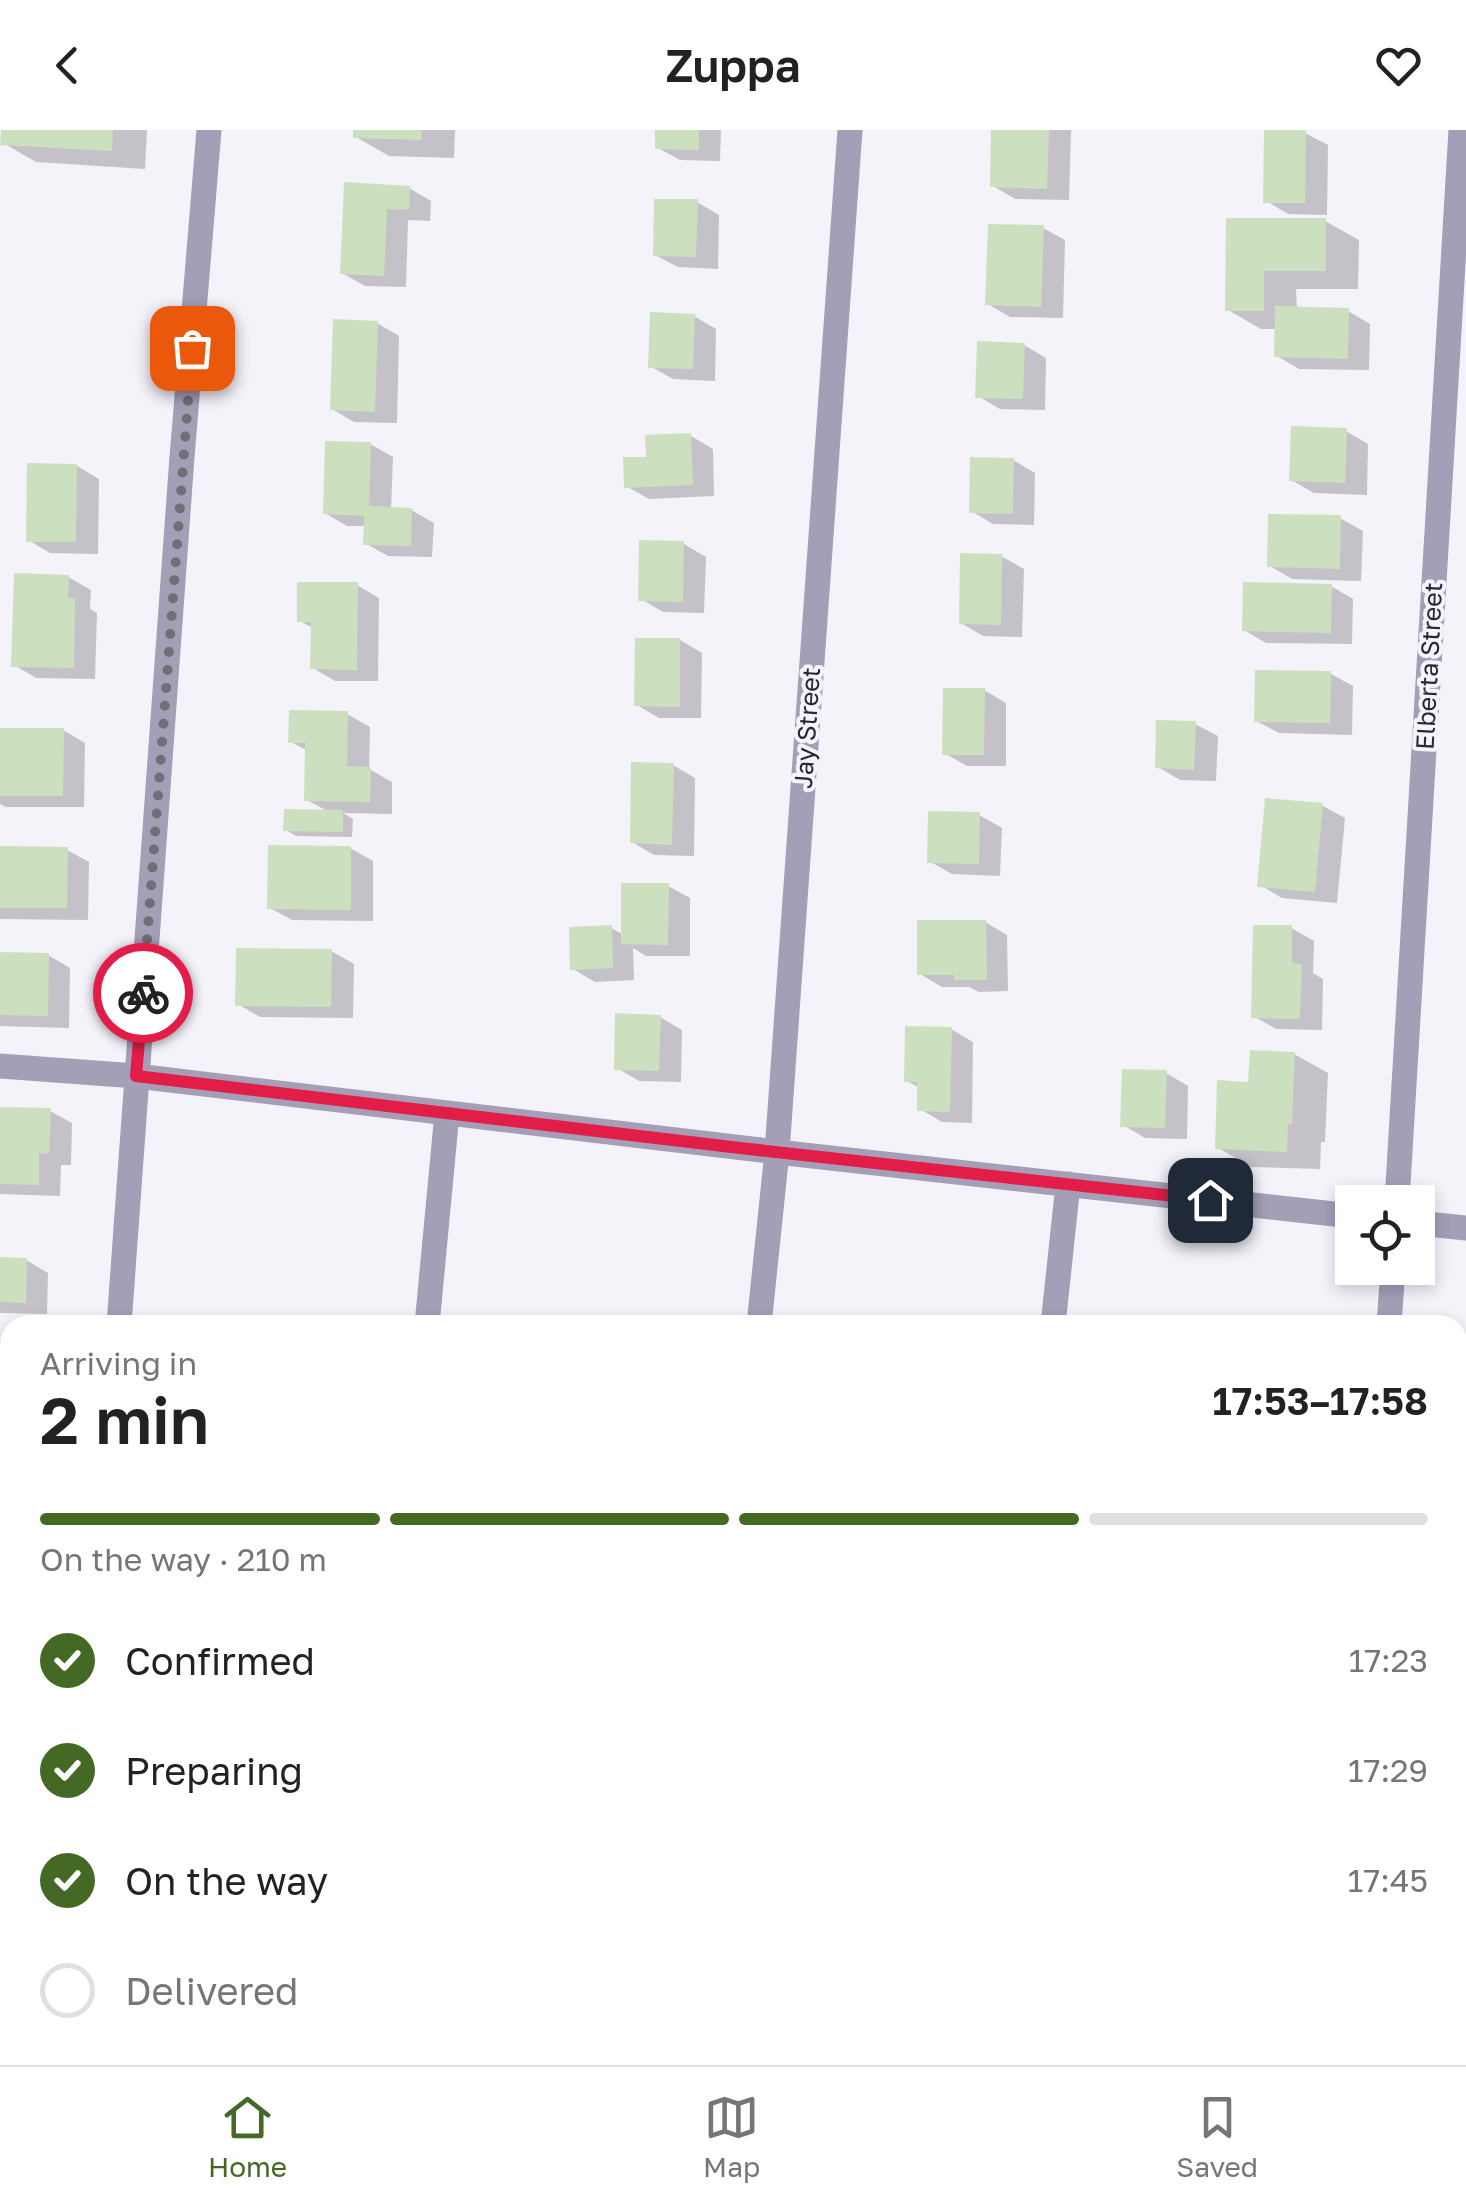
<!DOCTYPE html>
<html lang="en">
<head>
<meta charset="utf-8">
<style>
  :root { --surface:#fff; --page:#f6f6f6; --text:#222; --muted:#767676; --line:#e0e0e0; --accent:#436924 }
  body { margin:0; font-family:"Golos Text",sans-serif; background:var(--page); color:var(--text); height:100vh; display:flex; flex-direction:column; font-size:38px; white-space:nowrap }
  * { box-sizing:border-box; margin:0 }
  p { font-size:32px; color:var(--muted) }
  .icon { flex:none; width:55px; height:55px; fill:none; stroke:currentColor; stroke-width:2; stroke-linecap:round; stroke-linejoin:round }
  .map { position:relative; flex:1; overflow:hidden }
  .side { position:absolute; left:0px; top:1185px; width:1468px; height:750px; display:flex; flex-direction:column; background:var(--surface); border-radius:30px 30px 0 0; box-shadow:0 5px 15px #0003 }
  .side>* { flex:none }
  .fabs { position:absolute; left:1335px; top:1055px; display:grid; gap:20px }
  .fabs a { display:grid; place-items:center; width:100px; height:100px; border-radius:0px; background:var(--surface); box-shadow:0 5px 15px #0003; font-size:50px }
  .pin { position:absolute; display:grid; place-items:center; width:85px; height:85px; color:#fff; margin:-42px; border-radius:20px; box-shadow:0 5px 15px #0006 }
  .courier { position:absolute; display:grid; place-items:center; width:100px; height:100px; margin:-50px; border:8px solid #e11d48; border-radius:50%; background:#fff; color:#222; box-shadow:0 2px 12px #0007 }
  .head em { font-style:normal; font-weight:600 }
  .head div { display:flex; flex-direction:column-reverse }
  .head { display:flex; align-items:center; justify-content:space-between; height:170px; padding:0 40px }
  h1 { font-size:65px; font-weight:600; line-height:75px }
  .bar { display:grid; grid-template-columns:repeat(4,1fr); gap:15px 10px; align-content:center; height:120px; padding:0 40px }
  .bar i { height:12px; border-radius:8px; background:var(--line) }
  .bar .selected { background:var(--accent) }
  .bar p { grid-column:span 4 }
  ol { padding:0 40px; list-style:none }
  li { display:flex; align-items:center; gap:30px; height:110px }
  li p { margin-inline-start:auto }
  li .icon { padding:10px; border-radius:50%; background:var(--accent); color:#fff; stroke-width:4 }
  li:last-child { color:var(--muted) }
  li i { width:55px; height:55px; border:5px solid var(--line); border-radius:50% }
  header { display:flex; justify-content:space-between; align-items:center; height:130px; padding:0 40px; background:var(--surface); font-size:45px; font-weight:600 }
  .tabs { display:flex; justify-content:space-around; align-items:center; height:140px; border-top:2px solid var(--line); background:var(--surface); font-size:28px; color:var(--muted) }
  .tabs a { display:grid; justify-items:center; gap:5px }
  .tabs .selected { color:var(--accent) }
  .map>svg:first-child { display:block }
</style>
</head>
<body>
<header><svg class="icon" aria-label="back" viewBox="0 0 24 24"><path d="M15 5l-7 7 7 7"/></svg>Zuppa<svg class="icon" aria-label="heart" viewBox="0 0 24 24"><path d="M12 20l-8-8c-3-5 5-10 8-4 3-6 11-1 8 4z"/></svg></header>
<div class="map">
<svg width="1466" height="1935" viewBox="0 0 1466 1935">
  <rect width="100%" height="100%" fill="#f5f3fa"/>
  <!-- shadow -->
  <path fill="#0003" d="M4 0H147L145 39 36 32 3 13Z
    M356 0H455L454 28 389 26 356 7Z
    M658 0H721L720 31 680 30 658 18Z
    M994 0H1071L1069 70 1015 69 993 56Z
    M1305 3 1328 15 1327 85 1288 84 1266 71Z
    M346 55 409 58 431 71 430 91 408 90 406 157 365 156 342 143Z
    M697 72 719 85 718 139 678 137 655 125Z
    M1228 90 1325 91 1359 110 1358 159H1296L1297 180 1348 181 1370 194 1369 240 1299 239 1277 226V199H1261L1228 180Z
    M1043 98 1065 110 1063 188 1010 187 988 174Z
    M694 186 716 199 715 251 673 249 650 236Z
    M377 193 399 206 397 293 354 292 332 279Z
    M1024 215 1046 228 1045 280 1000 279 978 266Z
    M1346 301 1368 314 1367 365 1314 363 1291 350Z
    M691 306 713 319 714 366 649 369 626 356 648 329Z
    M370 314 393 327 391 380H411L434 393 432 427 388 426 365 413 366 396H347L325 383Z
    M1013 330 1035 343 1034 395 993 394 971 381Z
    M77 336 99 349 98 424 50 423 28 410Z
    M1340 388 1363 401 1361 451 1292 449 1270 436Z
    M684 414 706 427 704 483 663 482 641 469Z
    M1001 426 1024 439 1022 507 983 506 961 493Z
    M68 447 91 460 90 479 97 483 95 549 36 548 14 535Z
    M357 455 379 468 378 551H335L313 538V498L300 491Z
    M1331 456 1353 469 1352 514 1266 513 1244 500Z
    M680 510 702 523 701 588H659L637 575Z
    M1331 544 1353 556 1352 605 1279 603 1256 591Z
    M984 560 1006 573V636H967L944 623Z
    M347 584 370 597 369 639 392 652V684L343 683 353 689 352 707 296 706 286 700 329 682 307 670 308 621 291 612Z
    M1195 594 1218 606 1216 651 1180 650 1158 637Z
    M0 600H63L85 613 84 677H6L0 674Z
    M673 635 695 648 694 726 654 725 632 712Z
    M1323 676 1345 688 1337 773 1282 768 1260 755Z
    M979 685 1002 698 1000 746 952 744 929 731Z
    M350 718 373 731V791L292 790 270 778Z
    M0 719 67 720 89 732 88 790 0 789Z
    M668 756 690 768V826H646L633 818 634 850 595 852 573 839 611 798 624 805Z
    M985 792 1007 805 1008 861 979 862 969 857H942L920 844Z
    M1291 798 1314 811 1313 843 1323 849 1322 900 1276 899 1253 886Z
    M331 821 354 834 353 888 260 887 238 874Z
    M0 825H48L70 838 69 898 0 896Z
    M660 887 682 900 681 952 639 951 617 938Z
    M951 899 973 912 972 993 942 992 920 979V958L907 951Z
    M1294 924 1328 943 1325 1012H1321L1320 1039 1251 1037 1217 1017 1251 954Z
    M1166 943 1188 956 1187 1009 1145 1008 1123 995Z
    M0 979 50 981 72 993 71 1035H61L60 1066 0 1064Z
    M0 1130H26L48 1143 47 1184 0 1183Z
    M0 1214H10V1273H0Z
    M0 1304H10V1361H0Z
    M0 1394 10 1396V1447L0 1445Z
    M0 1552 10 1558V1613L0 1612Z
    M1458 1666H1466V1730H1458Z
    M1458 1757H1466V1817H1458Z
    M1458 1841H1466V1902H1458Z
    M491 1925H599L615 1935H490Z"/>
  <!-- building -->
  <path fill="#cce0c0" d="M1 0H113L112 21 0 15Z
    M353 0H422L421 10 353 8Z
    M655 0H699V20L655 19Z
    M991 0H1049L1047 59 990 57Z
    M1264 0H1306L1305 73H1263Z
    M344 52 410 56 409 80 387 79 384 146 340 144Z
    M654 69H698L696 127 653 126Z
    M1226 88H1326V141H1264V181H1225Z
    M988 94 1044 95 1041 177 985 175Z
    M1275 176 1349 178 1348 229 1274 227Z
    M650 182 695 184 693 239 648 238Z
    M333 189 378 191 375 282 330 280Z
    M977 211 1025 213 1023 269 975 268Z
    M1291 296 1347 298 1345 353 1289 351Z
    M691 303 693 355 624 358 623 327H646L645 305Z
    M325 311 371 312 369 376 412 378 411 416 363 415 364 386 323 384Z
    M970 327 1014 328 1013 384 969 383Z
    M27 333 77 334 76 412H26Z
    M1268 384 1341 385 1340 439 1267 437Z
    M639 410 684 411 683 472 638 471Z
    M960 423 1002 424 1001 495 959 494Z
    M14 443 69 445 68 468H75L74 538 11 537Z
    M297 452H358L357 540 310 539 311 492H297Z
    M1243 452 1332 454 1331 503 1242 501Z
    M635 508H680V577L634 576Z
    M1255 540 1331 541 1330 593 1254 592Z
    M943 558H985L984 625H942Z
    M289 580 348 581 347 636 371 637 370 672 304 671 305 613H288Z
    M1156 590 1196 591 1194 640 1155 638Z
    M0 598H64L63 666H0Z
    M631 632 674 633 672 715 630 713Z
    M1265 668 1323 673 1315 762 1257 757Z
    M284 679 343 680V702L283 701Z
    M928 681 980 682 979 734 927 733Z
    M268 715 351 716V780L267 779Z
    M0 716 68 717 67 778H0Z
    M621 753H669L668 815 621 814Z
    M917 790H986L987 850H954V845H917Z
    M612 795 613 838 570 840 569 797Z
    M1253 795H1292V833L1302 834 1300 889 1251 888Z
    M236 818 332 819 331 877 235 876Z
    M0 822 49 823 48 886 0 885Z
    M615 883 661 885 659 941 614 940Z
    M905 896 952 897 950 982 917 981V952H904Z
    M1250 920 1295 922 1292 994H1288L1287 1022 1215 1019 1217 950 1248 952Z
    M1122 939 1167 940 1165 998 1120 997Z
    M0 977 51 978 49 1024 39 1023V1055L0 1054Z
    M0 1127 27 1128 26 1173 0 1172Z
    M0 1211H10V1263L0 1262Z
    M0 1302H10V1350H0Z
    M1461 1319H1466V1369H1460Z
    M0 1392 10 1393V1439L0 1437Z
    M1458 1399 1466 1400V1521H1458Z
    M1458 1663H1466V1719H1458Z
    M1458 1754H1466V1806H1458Z
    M1458 1839H1466V1892L1458 1891Z
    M488 1925H582L581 1935H488Z"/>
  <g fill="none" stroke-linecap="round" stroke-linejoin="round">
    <!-- minor -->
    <path stroke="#a49eb7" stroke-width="25" d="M0 936 136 946 777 1022 1352 1086
      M1397 1072 1461 0
      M1418 1093 1466 1098
      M119 1195 182 327 209 0
      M427 1195 447 983
      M759 1195 777 1022 850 0
      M1053 1195 1068 1054
      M1389 1195 1393 1138
      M0 1809 10 1810
      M65 1935 66 1925
      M442 1935 443 1925
      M710 1935 711 1925
      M1342 1935V1925"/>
  </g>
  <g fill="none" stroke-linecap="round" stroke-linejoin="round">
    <!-- done -->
    <path stroke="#716e79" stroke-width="10" stroke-dasharray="0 18" d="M143 863 192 218"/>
    <!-- route -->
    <path stroke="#e11d48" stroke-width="12" d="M143 863 136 946 740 1018 1210 1070"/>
  </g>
  <g text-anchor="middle" stroke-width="8" stroke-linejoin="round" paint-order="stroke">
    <!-- street labels -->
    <g font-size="25" fill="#2a2734" stroke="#f5f3fa">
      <text transform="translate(1429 536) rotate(-87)" y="9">Elberta Street</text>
      <text transform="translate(807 598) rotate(-86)" y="9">Jay Street</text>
    </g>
  </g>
</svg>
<div class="fabs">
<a><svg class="icon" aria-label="locate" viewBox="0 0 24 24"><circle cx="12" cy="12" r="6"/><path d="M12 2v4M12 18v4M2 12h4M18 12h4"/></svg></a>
</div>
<div class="pin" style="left:192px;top:218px;background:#ea580c"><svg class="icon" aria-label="bag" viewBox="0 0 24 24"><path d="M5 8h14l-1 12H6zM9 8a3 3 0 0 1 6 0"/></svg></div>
<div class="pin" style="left:1210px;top:1070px;background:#1f2937"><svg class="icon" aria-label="home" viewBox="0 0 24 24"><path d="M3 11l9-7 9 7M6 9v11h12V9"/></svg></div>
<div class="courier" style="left:143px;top:863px"><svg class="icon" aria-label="bike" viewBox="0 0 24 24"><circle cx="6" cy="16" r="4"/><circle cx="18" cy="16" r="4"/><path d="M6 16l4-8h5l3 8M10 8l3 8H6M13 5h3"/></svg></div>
<section class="side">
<div class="head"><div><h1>2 min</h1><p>Arriving in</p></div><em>17:53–17:58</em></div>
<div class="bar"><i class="selected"></i><i class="selected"></i><i class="selected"></i><i></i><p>On the way · 210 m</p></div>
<ol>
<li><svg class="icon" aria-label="check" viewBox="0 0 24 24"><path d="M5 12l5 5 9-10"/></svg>Confirmed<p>17:23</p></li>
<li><svg class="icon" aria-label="check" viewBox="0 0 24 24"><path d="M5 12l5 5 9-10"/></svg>Preparing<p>17:29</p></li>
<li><svg class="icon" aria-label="check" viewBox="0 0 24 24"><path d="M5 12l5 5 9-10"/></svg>On the way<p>17:45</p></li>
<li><i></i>Delivered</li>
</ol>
</section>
</div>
<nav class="tabs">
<a class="selected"><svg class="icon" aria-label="home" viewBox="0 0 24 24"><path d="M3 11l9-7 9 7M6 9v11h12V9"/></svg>Home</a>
<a><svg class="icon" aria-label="map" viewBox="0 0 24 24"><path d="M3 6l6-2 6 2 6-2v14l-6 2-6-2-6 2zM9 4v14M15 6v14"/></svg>Map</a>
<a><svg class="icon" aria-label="saved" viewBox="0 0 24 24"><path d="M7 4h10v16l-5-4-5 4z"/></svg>Saved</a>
</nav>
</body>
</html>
